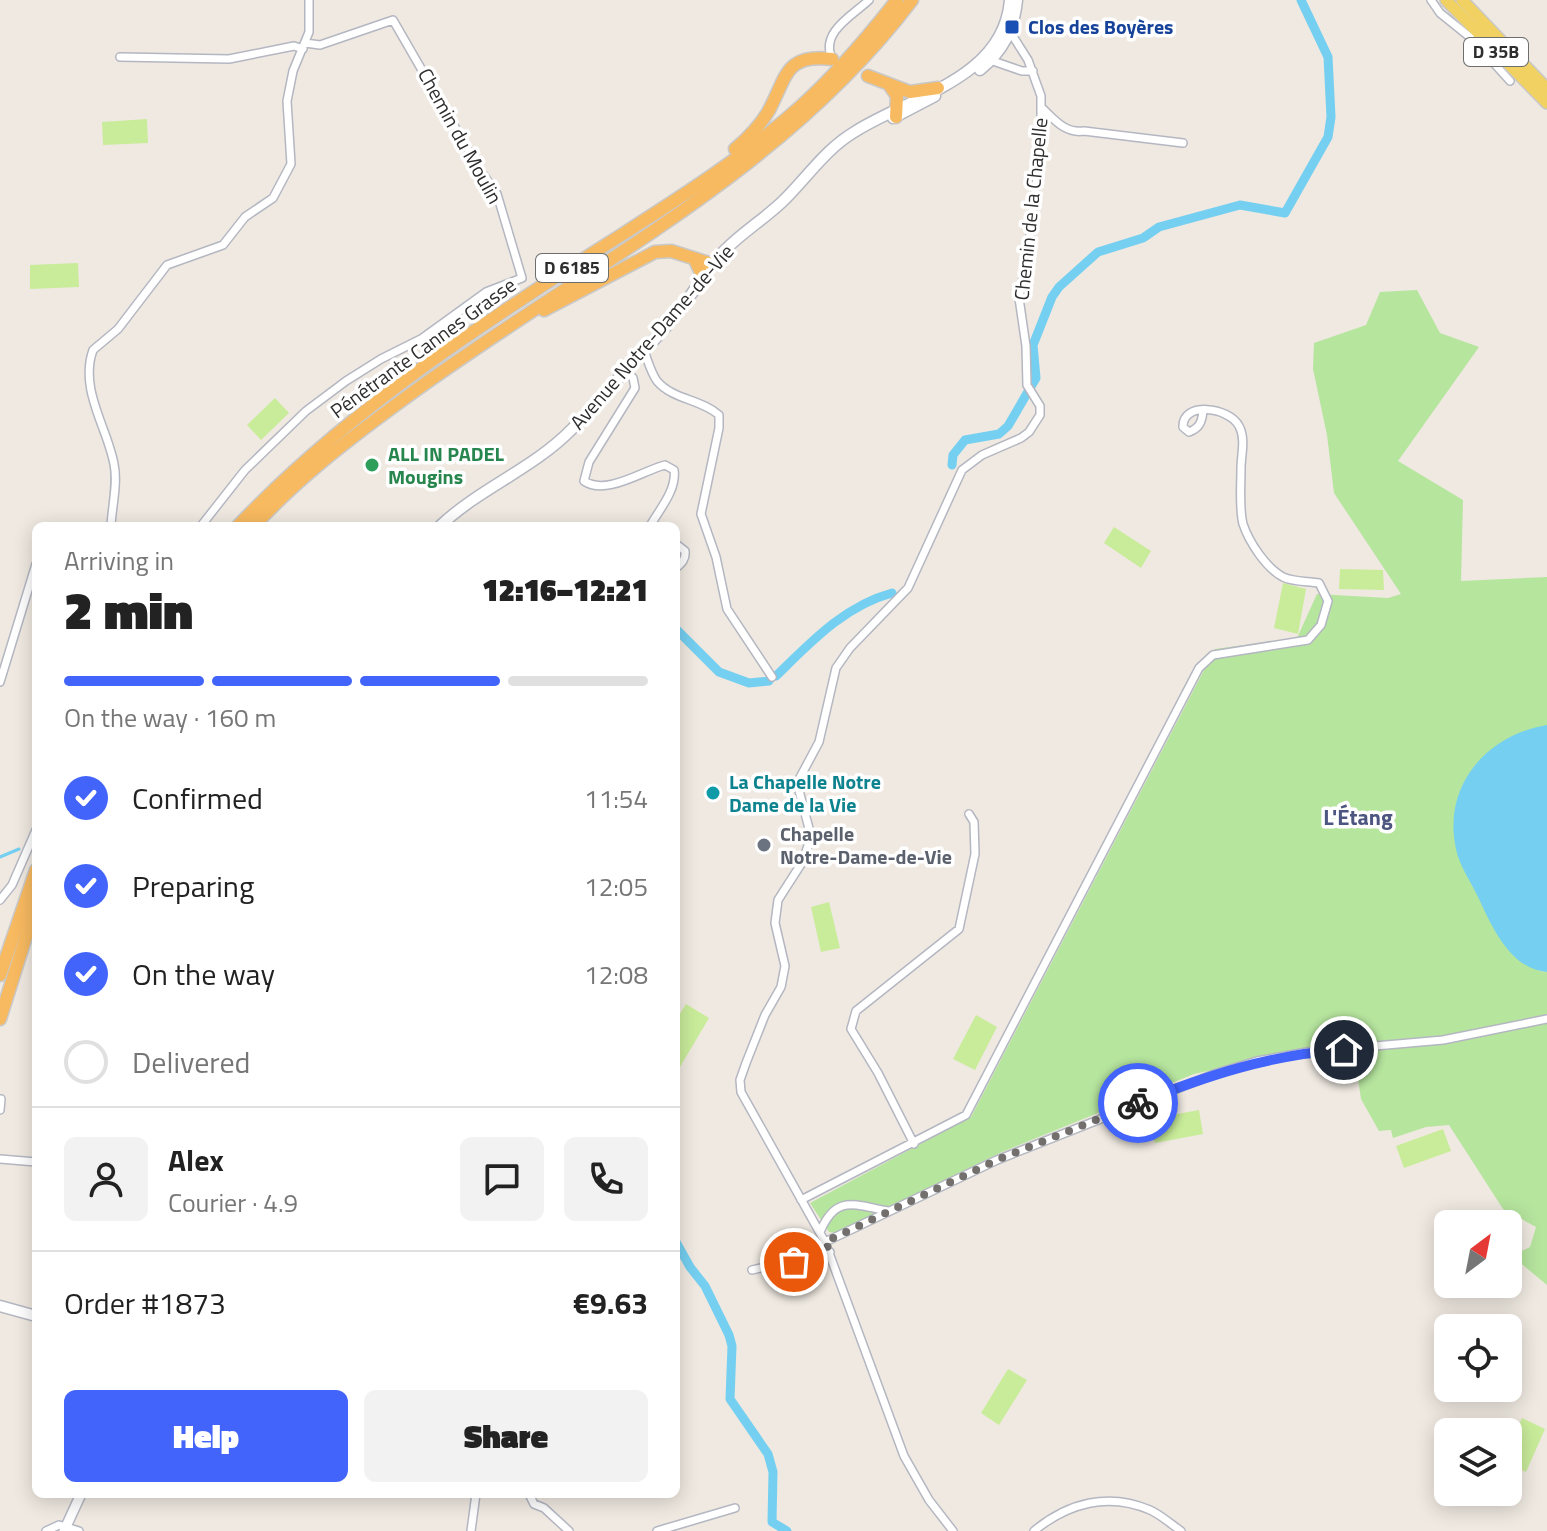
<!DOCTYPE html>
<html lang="en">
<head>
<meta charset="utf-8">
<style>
  :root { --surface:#fff; --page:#f2f2f2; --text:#222; --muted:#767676; --line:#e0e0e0; --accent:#4264fb }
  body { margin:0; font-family:"Titillium Web",sans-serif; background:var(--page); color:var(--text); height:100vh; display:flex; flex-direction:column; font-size:30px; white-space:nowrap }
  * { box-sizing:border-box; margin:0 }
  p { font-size:26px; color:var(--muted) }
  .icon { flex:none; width:44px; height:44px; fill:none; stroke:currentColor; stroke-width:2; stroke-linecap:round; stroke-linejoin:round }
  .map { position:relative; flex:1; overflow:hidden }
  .details { position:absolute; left:32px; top:522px; width:648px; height:976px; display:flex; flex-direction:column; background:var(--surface); border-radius:12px; box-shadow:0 4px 20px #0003 }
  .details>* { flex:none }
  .needle { width:52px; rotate:32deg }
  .tools { position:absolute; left:1434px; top:1210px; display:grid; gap:16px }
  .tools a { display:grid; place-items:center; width:88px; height:88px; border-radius:12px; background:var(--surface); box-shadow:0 4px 20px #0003; font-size:40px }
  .pin { position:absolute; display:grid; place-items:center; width:68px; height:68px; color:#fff; margin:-34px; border:4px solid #fff; border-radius:50%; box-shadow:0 2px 8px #0007 }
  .courier { position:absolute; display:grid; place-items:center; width:80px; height:80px; margin:-40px; border:6px solid #4264fb; border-radius:50%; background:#fff; color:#222; box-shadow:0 2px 10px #0007 }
  .headline em { font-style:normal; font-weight:800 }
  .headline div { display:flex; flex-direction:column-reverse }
  .headline { display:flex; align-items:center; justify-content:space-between; height:136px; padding:0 32px }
  h1 { font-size:52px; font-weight:800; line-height:60px }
  .bar { display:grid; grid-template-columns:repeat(4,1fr); gap:12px 8px; align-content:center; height:96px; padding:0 32px }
  .bar i { height:10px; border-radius:6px; background:var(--line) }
  .bar .current { background:var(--accent) }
  .bar p { grid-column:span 4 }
  .line { display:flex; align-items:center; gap:20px; padding:0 32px; border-top:2px solid var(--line) }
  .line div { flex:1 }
  .round { display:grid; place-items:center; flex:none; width:84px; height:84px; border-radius:12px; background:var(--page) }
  ol { padding:0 32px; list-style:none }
  li { display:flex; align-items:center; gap:24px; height:88px }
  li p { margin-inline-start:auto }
  li .icon { padding:8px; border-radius:50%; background:var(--accent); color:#fff; stroke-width:4 }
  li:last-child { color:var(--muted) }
  li i { width:44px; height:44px; border:4px solid var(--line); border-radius:50% }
  .button { display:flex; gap:16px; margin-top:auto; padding:16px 32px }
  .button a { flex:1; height:92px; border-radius:12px; background:var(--accent); color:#fff; font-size:32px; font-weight:800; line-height:92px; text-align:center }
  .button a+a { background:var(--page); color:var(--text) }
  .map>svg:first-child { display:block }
</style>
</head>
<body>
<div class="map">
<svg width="1547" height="1531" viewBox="0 0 1547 1531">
  <rect width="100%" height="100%" fill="#efe9e1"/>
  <!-- green -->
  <path fill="#b6e59e" d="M1417 290 1440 333 1479 347 1398 461 1463 500 1461 581 1547 577V958L1539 971 1547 972V1285L1512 1256 1530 1247 1536 1227 1503 1209 1449 1125 1426 1127 1393 1138 1391 1130 1379 1131 1361 1099 1357 1072 1339 1042 1194 1074 1002 1152 835 1233 829 1232 810 1203 971 1117 1215 649 1297 638 1317 594 1388 598 1401 594 1334 493 1327 435 1313 369 1314 343 1366 325 1380 292Z"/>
  <!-- pitch -->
  <path fill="#c9ec9a" d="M147 119 148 143 103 145 102 122Z
    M78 263 79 287 30 289V265Z
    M275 398 289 413 261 440 247 425Z
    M1114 527 1151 551 1141 568 1104 543Z
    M1340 569 1383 570 1384 590 1339 589Z
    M1283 583 1306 589 1298 634 1274 628Z
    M829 902 840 948 821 952 811 907Z
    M686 1004 709 1018 680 1067 676 1065V1020Z
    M976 1015 997 1027 975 1070 953 1059Z
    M1199 1110 1203 1134 1155 1143 1150 1119Z
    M1443 1129 1451 1151 1404 1168 1396 1146Z
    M1008 1369 1027 1380 999 1425 981 1413Z
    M1522 1418 1545 1429 1526 1472 1508 1463V1450Z"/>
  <!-- water -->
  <path fill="#75cff0" d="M1547 725V972C1511 969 1493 929 1479 899 1472 884 1459 865 1456 849 1442 785 1487 735 1547 725Z"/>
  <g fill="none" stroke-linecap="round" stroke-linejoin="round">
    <!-- stream -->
    <path stroke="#75cff0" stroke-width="3" d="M0 857 19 849"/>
    <!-- canal -->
    <path stroke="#75cff0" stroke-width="9" d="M952 465 953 455 965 440 999 434 1008 426 1036 378 1033 345 1052 297 1059 287 1098 252 1143 238 1159 227 1240 205 1285 213 1328 137 1331 117 1328 57 1301 0
      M676 629 719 672 749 683 769 681
      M776 676C810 643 844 606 892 593
      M676 1242 690 1267 705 1286 729 1335 732 1346 730 1399 768 1454 773 1472 772 1522 787 1531"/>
    <defs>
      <path id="minor" d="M1431 0 1440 13 1471 38 1510 81
        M120 57 229 59 294 46 303 49
        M832 59C820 32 852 16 869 0
        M990 60 1022 71H1033
        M1041 107C1054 119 1065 134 1084 131L1183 143
        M644 351C648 361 651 373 657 381 673 400 701 399 719 415V428L701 514 716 557 727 609 772 677
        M626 371 633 378 635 388 589 462 584 481C606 496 642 471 665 465L674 470C677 490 659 510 650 526
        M111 526C112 506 118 483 114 464 107 427 79 389 93 350L118 329 167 265 223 245 245 217 273 198 291 164 287 101 293 71 309 32V0
        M201 526 245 470 306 411 346 381 381 359 421 339 486 292 522 278 497 194 479 169 393 20 320 45 305 43
        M676 544 685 551C686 559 682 563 676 568
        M0 682 36 564
        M0 900 12 885 36 830
        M0 1110 1 1099
        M914 1144 878 1073 851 1029 856 1011 959 929 975 854 974 822 969 814
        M0 1159 36 1162
        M801 1200 966 1115 1199 668 1213 655 1308 640 1321 625 1328 601 1319 583C1308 581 1293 582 1283 577 1266 568 1249 542 1243 524 1239 508 1241 485 1241 468 1241 455 1246 439 1239 426 1229 407 1182 401 1183 427L1189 432C1200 428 1202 421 1203 411
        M820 1232C836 1194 854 1205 888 1211
        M825 1242 997 1160 1217 1073 1257 1061 1307 1052 1443 1040 1547 1019
        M752 1270 830 1252
        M529 1494 534 1504 544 1508 569 1531
        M46 1531 59 1525 79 1531
        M471 1531 476 1494
        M657 1531 735 1508
        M953 1531 929 1500 904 1456 825 1242 741 1092 740 1080 746 1063 765 1015 781 987 785 966 775 923 778 900 803 861 811 836 797 783 819 742 836 668 850 648 908 588 962 470 982 455 1021 438 1029 432 1040 415V406L1027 385 1026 346 1019 298 1028 252 1041 142V96L1028 60 1009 30
        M1034 1531C1068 1503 1108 1492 1150 1510 1161 1515 1171 1524 1181 1531"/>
      <path id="tertiary" d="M64 1531 81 1494"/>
      <path id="secondary" d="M980 70C1003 51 1014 30 1017 0
        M893 118 935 96
        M440 526C480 488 533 469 572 429 592 409 610 387 630 366 647 347 667 328 682 307 697 288 708 266 726 249 743 232 764 219 782 202 807 178 825 149 856 131 912 96 1004 78 1010 0
        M0 1306 36 1316"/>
      <path id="primary" d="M1446 0 1547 103
        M1462 0 1547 89"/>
      <path id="trunk" d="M868 76 910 92 938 88
        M890 86 897 96 896 117
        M735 149C748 138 759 127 768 112 787 78 784 53 832 59
        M695 260 703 277
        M544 310 655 252 671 251 712 264
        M238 526C349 409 487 320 623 234 684 195 745 156 800 107 836 75 867 38 897 0
        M254 526C298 478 349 439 401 401 578 270 777 178 912 0
        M0 975 36 870
        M0 1019 36 905"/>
    </defs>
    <!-- minor casing -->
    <use href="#minor" stroke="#b4b7c1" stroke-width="10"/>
    <!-- tertiary casing -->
    <use href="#tertiary" stroke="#b4b7c1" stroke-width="12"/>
    <!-- secondary casing -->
    <use href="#secondary" stroke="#b4b7c1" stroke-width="13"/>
    <!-- primary casing -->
    <use href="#primary" stroke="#c9c9c9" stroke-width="14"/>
    <!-- trunk casing -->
    <use href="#trunk" stroke="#c9c9c9" stroke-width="15"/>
    <!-- minor -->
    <use href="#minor" stroke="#fff" stroke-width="7"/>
    <!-- tertiary -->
    <use href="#tertiary" stroke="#fff" stroke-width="9"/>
    <!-- secondary -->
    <use href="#secondary" stroke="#fff" stroke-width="10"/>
    <!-- primary -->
    <use href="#primary" stroke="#f2d163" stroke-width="11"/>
    <!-- trunk -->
    <use href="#trunk" stroke="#f8ba60" stroke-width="12"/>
  </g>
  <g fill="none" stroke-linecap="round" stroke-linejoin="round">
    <!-- done -->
    <path stroke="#726f6d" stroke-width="8" stroke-dasharray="0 14.4" d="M794 1262 830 1252 825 1242 997 1160 1138 1103"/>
    <!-- route -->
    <path stroke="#4264fb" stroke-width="10" d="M1138 1103C1206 1076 1271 1054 1344 1050"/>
  </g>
  <!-- markers -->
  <rect fill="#1a4fb4" stroke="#fff" stroke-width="3" x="1004" y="19" width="16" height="16" rx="4"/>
  <circle fill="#2e9e5b" stroke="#fff" stroke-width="3" cx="372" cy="465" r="8"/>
  <circle fill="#0f9aa8" stroke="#fff" stroke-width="3" cx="713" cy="793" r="8"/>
  <circle fill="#6b7280" stroke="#fff" stroke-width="3" cx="764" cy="845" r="8"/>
  <g text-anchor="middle" stroke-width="7" stroke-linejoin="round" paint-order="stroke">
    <!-- shield labels -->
    <g fill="#fff" stroke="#6d6d6d" stroke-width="2">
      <rect x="1464" y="38" width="64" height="28" rx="6"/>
      <rect x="536" y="254" width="72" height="28" rx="6"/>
    </g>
    <g font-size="18" font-weight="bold" fill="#2e2e2e">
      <text x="1496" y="58">D 35B</text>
      <text x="572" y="274">D 6185</text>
    </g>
    <!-- transit labels -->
    <g font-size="20" font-weight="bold" fill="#164399" stroke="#fff" text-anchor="start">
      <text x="1028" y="34">Clos des Boyères</text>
    </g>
    <!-- street labels -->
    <g font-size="20" fill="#2e2e2e" stroke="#fff">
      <text transform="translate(460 136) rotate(61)" y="7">Chemin du Moulin</text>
      <text transform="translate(1031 209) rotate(-84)" y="7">Chemin de la Chapelle</text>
      <text transform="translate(652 337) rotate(-49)" y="7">Avenue Notre-Dame-de-Vie</text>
      <text transform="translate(423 348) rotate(-36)" y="7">Pénétrante Cannes Grasse</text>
    </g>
    <!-- leisure labels -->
    <g font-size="20" font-weight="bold" fill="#27864d" stroke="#fff" text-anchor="start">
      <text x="388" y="461">ALL IN PADEL<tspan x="388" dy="23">Mougins</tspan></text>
    </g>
    <!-- culture labels -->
    <g font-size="20" font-weight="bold" fill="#0d838f" stroke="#fff" text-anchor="start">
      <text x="729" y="789">La Chapelle Notre<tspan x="729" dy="23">Dame de la Vie</tspan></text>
    </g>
    <!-- worship labels -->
    <g font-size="20" font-weight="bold" fill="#5b616d" stroke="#fff" text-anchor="start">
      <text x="780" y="841">Chapelle<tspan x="780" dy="23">Notre-Dame-de-Vie</tspan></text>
    </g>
    <!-- neighbourhood labels -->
    <g font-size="22" font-weight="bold" fill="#4d5680" stroke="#fff">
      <text x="1358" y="825">L'Étang</text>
    </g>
  </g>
</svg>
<div class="tools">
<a><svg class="needle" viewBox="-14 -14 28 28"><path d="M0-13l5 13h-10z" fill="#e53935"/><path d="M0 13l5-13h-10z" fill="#767676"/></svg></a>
<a><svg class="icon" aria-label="locate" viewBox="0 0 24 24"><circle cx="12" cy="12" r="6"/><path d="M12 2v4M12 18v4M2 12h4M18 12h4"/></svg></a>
<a><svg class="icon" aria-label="layers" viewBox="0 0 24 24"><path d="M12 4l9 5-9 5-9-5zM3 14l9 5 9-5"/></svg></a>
</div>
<div class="pin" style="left:794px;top:1262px;background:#ea580c"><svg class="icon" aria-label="bag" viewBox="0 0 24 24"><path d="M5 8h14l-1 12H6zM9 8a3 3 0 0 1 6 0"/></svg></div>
<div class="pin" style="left:1344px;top:1050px;background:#1f2937"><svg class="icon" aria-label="home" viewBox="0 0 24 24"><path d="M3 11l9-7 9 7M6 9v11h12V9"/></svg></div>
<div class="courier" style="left:1138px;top:1103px"><svg class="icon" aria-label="bike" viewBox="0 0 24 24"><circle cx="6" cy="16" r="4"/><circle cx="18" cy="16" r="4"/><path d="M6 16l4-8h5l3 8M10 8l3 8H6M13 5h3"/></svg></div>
<section class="details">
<div class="headline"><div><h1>2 min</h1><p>Arriving in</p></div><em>12:16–12:21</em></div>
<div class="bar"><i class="current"></i><i class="current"></i><i class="current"></i><i></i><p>On the way · 160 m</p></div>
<ol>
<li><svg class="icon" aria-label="check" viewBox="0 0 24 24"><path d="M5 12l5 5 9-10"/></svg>Confirmed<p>11:54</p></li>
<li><svg class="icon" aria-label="check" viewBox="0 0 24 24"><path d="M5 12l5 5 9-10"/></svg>Preparing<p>12:05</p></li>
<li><svg class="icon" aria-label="check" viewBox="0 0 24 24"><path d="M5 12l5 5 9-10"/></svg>On the way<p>12:08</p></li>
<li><i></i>Delivered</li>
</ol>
<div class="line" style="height:144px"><a class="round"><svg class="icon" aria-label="person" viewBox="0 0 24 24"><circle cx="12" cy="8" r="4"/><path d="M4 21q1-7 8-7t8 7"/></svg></a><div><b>Alex</b><p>Courier · 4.9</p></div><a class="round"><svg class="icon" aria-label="chat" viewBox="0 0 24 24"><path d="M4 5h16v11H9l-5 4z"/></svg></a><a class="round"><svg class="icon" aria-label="phone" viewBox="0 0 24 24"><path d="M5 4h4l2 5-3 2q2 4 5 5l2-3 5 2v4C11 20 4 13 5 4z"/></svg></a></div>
<div class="line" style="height:104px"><div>Order #1873</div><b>€9.63</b></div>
<div class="button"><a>Help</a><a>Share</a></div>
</section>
</div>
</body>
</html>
